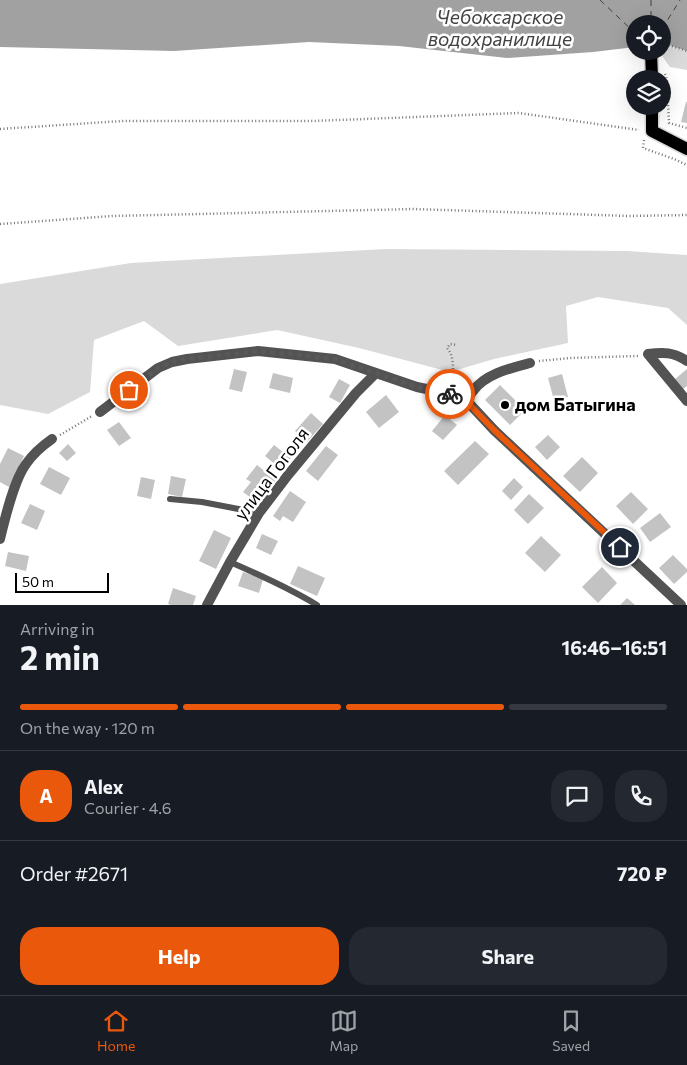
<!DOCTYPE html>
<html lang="en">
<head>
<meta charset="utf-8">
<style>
  :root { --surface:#171b24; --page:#242831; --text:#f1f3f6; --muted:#9ea1a6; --line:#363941; --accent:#ea580c }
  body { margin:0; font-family:Commissioner,sans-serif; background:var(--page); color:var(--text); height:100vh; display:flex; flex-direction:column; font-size:19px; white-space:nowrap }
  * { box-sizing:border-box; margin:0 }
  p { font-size:16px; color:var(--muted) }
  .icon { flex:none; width:28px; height:28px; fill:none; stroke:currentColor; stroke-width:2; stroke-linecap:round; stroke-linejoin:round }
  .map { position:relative; height:605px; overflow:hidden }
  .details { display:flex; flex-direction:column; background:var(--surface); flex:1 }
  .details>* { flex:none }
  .fabs { position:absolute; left:626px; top:15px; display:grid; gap:10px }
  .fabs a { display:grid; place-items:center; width:45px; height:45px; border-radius:50%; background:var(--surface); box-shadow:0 5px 20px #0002; font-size:25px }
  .scale { position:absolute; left:15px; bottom:12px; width:94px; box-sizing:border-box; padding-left:5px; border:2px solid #000; border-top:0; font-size:14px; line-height:18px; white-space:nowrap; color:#000; -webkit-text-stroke:4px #fff; paint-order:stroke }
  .pin { position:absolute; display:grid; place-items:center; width:42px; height:42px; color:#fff; margin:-21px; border:2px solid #fff; border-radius:50%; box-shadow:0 1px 5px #0007 }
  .courier { position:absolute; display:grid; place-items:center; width:50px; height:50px; margin:-25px; border:4px solid #ea580c; border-radius:50%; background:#fff; color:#222; box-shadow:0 1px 6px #0007 }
  .overview em { font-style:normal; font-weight:700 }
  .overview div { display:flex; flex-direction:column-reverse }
  .overview { display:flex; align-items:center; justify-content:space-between; height:85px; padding:0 20px }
  h1 { font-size:32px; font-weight:700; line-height:38px }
  .bar { display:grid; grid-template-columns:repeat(4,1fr); gap:8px 5px; align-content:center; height:60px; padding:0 20px }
  .bar i { height:6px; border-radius:4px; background:var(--line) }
  .bar .active { background:var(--accent) }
  .bar p { grid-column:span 4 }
  .line { display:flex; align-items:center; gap:12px; padding:0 20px; border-top:1px solid var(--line) }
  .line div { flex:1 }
  .round { display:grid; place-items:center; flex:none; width:52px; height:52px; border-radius:20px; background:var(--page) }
  .cta { display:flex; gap:10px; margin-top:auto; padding:10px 20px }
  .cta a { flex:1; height:58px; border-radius:20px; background:var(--accent); color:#fff; font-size:20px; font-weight:700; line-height:58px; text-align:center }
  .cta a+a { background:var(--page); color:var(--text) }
  .menu { display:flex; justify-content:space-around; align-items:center; height:70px; border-top:1px solid var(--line); background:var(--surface); font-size:14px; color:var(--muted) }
  .menu a { display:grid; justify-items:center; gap:2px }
  .menu .active { color:var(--accent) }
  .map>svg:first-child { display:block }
</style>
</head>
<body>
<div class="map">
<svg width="687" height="605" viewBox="0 0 687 605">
  <rect width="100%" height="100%" fill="#fff"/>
  <!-- green -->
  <path fill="#dadada" d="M666 44 687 51V70L670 67 660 53 662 51Z
    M385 249 627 251 687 255V325L668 308 598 297 566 306 568 343 494 359 450 372 359 348 277 330 178 346 144 321 94 340 90 392 48 414 0 405V284L131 263Z"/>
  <!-- water -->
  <path fill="#a1a1a1" d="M0 0H687V51L666 44 663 45 662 24H635V47L593 52 507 58 399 46 309 42 174 51 0 47Z"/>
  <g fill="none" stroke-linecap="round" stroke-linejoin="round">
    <!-- ferry -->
    <path stroke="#424242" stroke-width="1" stroke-dasharray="6 5" stroke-linecap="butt" d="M600 0 635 33
      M651 0V24
      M662 29 680 0"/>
  </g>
  <!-- building -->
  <path fill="#c3c3c3" d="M686 102H687V123L681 122Z
    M234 369 247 372 242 392 229 389Z
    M687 369V386L682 390 674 380Z
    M273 373 293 378 290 393 269 388Z
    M562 374 568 397 554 400 548 378Z
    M339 379 350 385 340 403 329 397Z
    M500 385 525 410 510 425 485 400Z
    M386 395 399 412 379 428 366 412Z
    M311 413 323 424 307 442 295 431Z
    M445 415 457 425 443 440 432 431Z
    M119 422 131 438 119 446 107 430Z
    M548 435 560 447 547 460 535 447Z
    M475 441 489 454 458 485 444 471Z
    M68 444 76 453 67 461 59 453Z
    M274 445 291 458 282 470 265 456Z
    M326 446 338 455 318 481 306 471Z
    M8 448 24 456 9 487 0 482V464Z
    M582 457 598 473 580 492 563 476Z
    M257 465 276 480 263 495 260 493 254 500 243 492 251 482 246 479Z
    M49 467 70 478 61 495 40 484Z
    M171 476 186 479 182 497 168 494Z
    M141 477 155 480 151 499 137 496Z
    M514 478 523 487 511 500 502 491Z
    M290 491 306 502 293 522 283 516 280 521 273 516Z
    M631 492 648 509 633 524 616 506Z
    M529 494 544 508 528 524 514 510Z
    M30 504 45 511 37 530 21 523Z
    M660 513 671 527 650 542 640 528Z
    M214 530 231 538 216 569 199 561Z
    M262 534 278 541 271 555 256 548Z
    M541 536 561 555 545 572 525 553Z
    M8 552 29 556 26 571 5 566Z
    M673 555 687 569V572L674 584 659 568Z
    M298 566 325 578 317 596 290 584Z
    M602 567 617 583 598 603 582 587Z
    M243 572 263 579 259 593 238 586Z
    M173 588 196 596 193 605H171L168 604Z
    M627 598 635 605H620Z"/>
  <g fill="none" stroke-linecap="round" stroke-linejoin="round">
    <defs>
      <path id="primary" d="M651 51 652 79
        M652 106V131L687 149"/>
    </defs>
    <!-- primary casing -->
    <use href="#primary" stroke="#dbdbdb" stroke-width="15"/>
    <!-- path -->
    <path stroke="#757575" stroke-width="2.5" stroke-dasharray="1 2.5" stroke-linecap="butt" d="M662 45 666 44 687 51
      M665 74 667 80 669 123 687 128
      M0 129 122 121H313L519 113 639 130
      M644 140 643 148 674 159 687 165
      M0 224 113 216 413 209 629 216 687 215
      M539 361 570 358 638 356
      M452 383C453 371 455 357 447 348L450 344 457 345
      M60 435 92 416"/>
    <!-- lane -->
    <path stroke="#535353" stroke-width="6" d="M170 499 202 502 259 513
      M230 562C260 575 289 588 317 605"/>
    <!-- street -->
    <path stroke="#535353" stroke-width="10" d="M648 354 687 401
      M648 354C664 352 673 352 687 361
      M467 401C469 398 470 394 473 391 485 374 511 368 530 363
      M100 412 158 368 172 362 187 359 258 351 335 359 417 387 450 394 467 401 494 430 681 605
      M0 539C5 518 14 480 26 464 33 454 42 446 52 439
      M207 605 230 562 259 513 288 475 356 393 376 373"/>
    <!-- primary -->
    <use href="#primary" stroke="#000" stroke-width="12"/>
  </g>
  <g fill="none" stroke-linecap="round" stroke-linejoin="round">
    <!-- done -->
    <path stroke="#595959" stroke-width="5" stroke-dasharray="0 9" d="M129 390 158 368 172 362 187 359 258 351 335 359 417 387 450 394"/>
    <!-- route -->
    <path stroke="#ea580c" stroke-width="6" d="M450 394 467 402 494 430 620 547"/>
  </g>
  <!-- markers -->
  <circle fill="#000" stroke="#fff" stroke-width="2" cx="505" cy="405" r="5"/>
  <g text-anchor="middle" stroke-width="5" stroke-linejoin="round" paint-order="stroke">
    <!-- poi labels -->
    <g font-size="18" font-weight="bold" fill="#000" stroke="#fff" text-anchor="start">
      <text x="515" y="411">дом Батыгина</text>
    </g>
    <!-- street labels -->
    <g font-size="18" fill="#000" stroke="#fff">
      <text transform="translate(272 474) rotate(-53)" y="6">улица Гоголя</text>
    </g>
    <!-- water labels -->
    <g font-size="19" font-style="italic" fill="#424242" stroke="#fff">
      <text x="500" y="24">Чебоксарское<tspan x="500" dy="22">водохранилище</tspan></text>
    </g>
  </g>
</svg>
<div class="fabs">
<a><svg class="icon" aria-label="locate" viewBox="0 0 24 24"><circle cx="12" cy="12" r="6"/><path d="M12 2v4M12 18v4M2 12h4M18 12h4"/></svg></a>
<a><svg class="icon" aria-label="layers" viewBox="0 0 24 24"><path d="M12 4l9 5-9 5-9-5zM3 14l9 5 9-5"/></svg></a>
</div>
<div class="scale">50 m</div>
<div class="pin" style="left:129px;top:390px;background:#ea580c"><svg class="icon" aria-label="bag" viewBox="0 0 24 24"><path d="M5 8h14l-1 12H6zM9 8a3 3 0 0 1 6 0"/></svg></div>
<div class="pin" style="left:620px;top:547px;background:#1f2937"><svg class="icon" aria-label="home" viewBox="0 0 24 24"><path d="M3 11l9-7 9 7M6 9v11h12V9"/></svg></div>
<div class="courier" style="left:450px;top:394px"><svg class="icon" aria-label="bike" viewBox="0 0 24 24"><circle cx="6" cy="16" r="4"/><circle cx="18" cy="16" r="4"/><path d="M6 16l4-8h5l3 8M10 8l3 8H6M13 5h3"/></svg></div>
</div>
<section class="details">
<div class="overview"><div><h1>2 min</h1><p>Arriving in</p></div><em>16:46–16:51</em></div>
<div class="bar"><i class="active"></i><i class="active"></i><i class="active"></i><i></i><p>On the way · 120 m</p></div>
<div class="line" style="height:90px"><b class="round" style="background:var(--accent);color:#fff">A</b><div><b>Alex</b><p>Courier · 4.6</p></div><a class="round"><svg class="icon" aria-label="chat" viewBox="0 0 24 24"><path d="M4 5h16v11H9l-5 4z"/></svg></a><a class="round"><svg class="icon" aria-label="phone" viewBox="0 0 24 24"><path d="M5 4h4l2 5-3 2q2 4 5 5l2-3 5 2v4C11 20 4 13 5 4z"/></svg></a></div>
<div class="line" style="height:65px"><div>Order #2671</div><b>720 ₽</b></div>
<div class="cta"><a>Help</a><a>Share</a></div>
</section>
<nav class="menu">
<a class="active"><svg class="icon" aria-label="home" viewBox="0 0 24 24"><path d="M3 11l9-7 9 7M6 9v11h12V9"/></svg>Home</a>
<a><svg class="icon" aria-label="map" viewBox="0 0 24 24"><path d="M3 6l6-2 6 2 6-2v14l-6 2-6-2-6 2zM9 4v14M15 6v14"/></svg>Map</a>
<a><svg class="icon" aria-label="saved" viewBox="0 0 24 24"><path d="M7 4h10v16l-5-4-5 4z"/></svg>Saved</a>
</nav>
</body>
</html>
